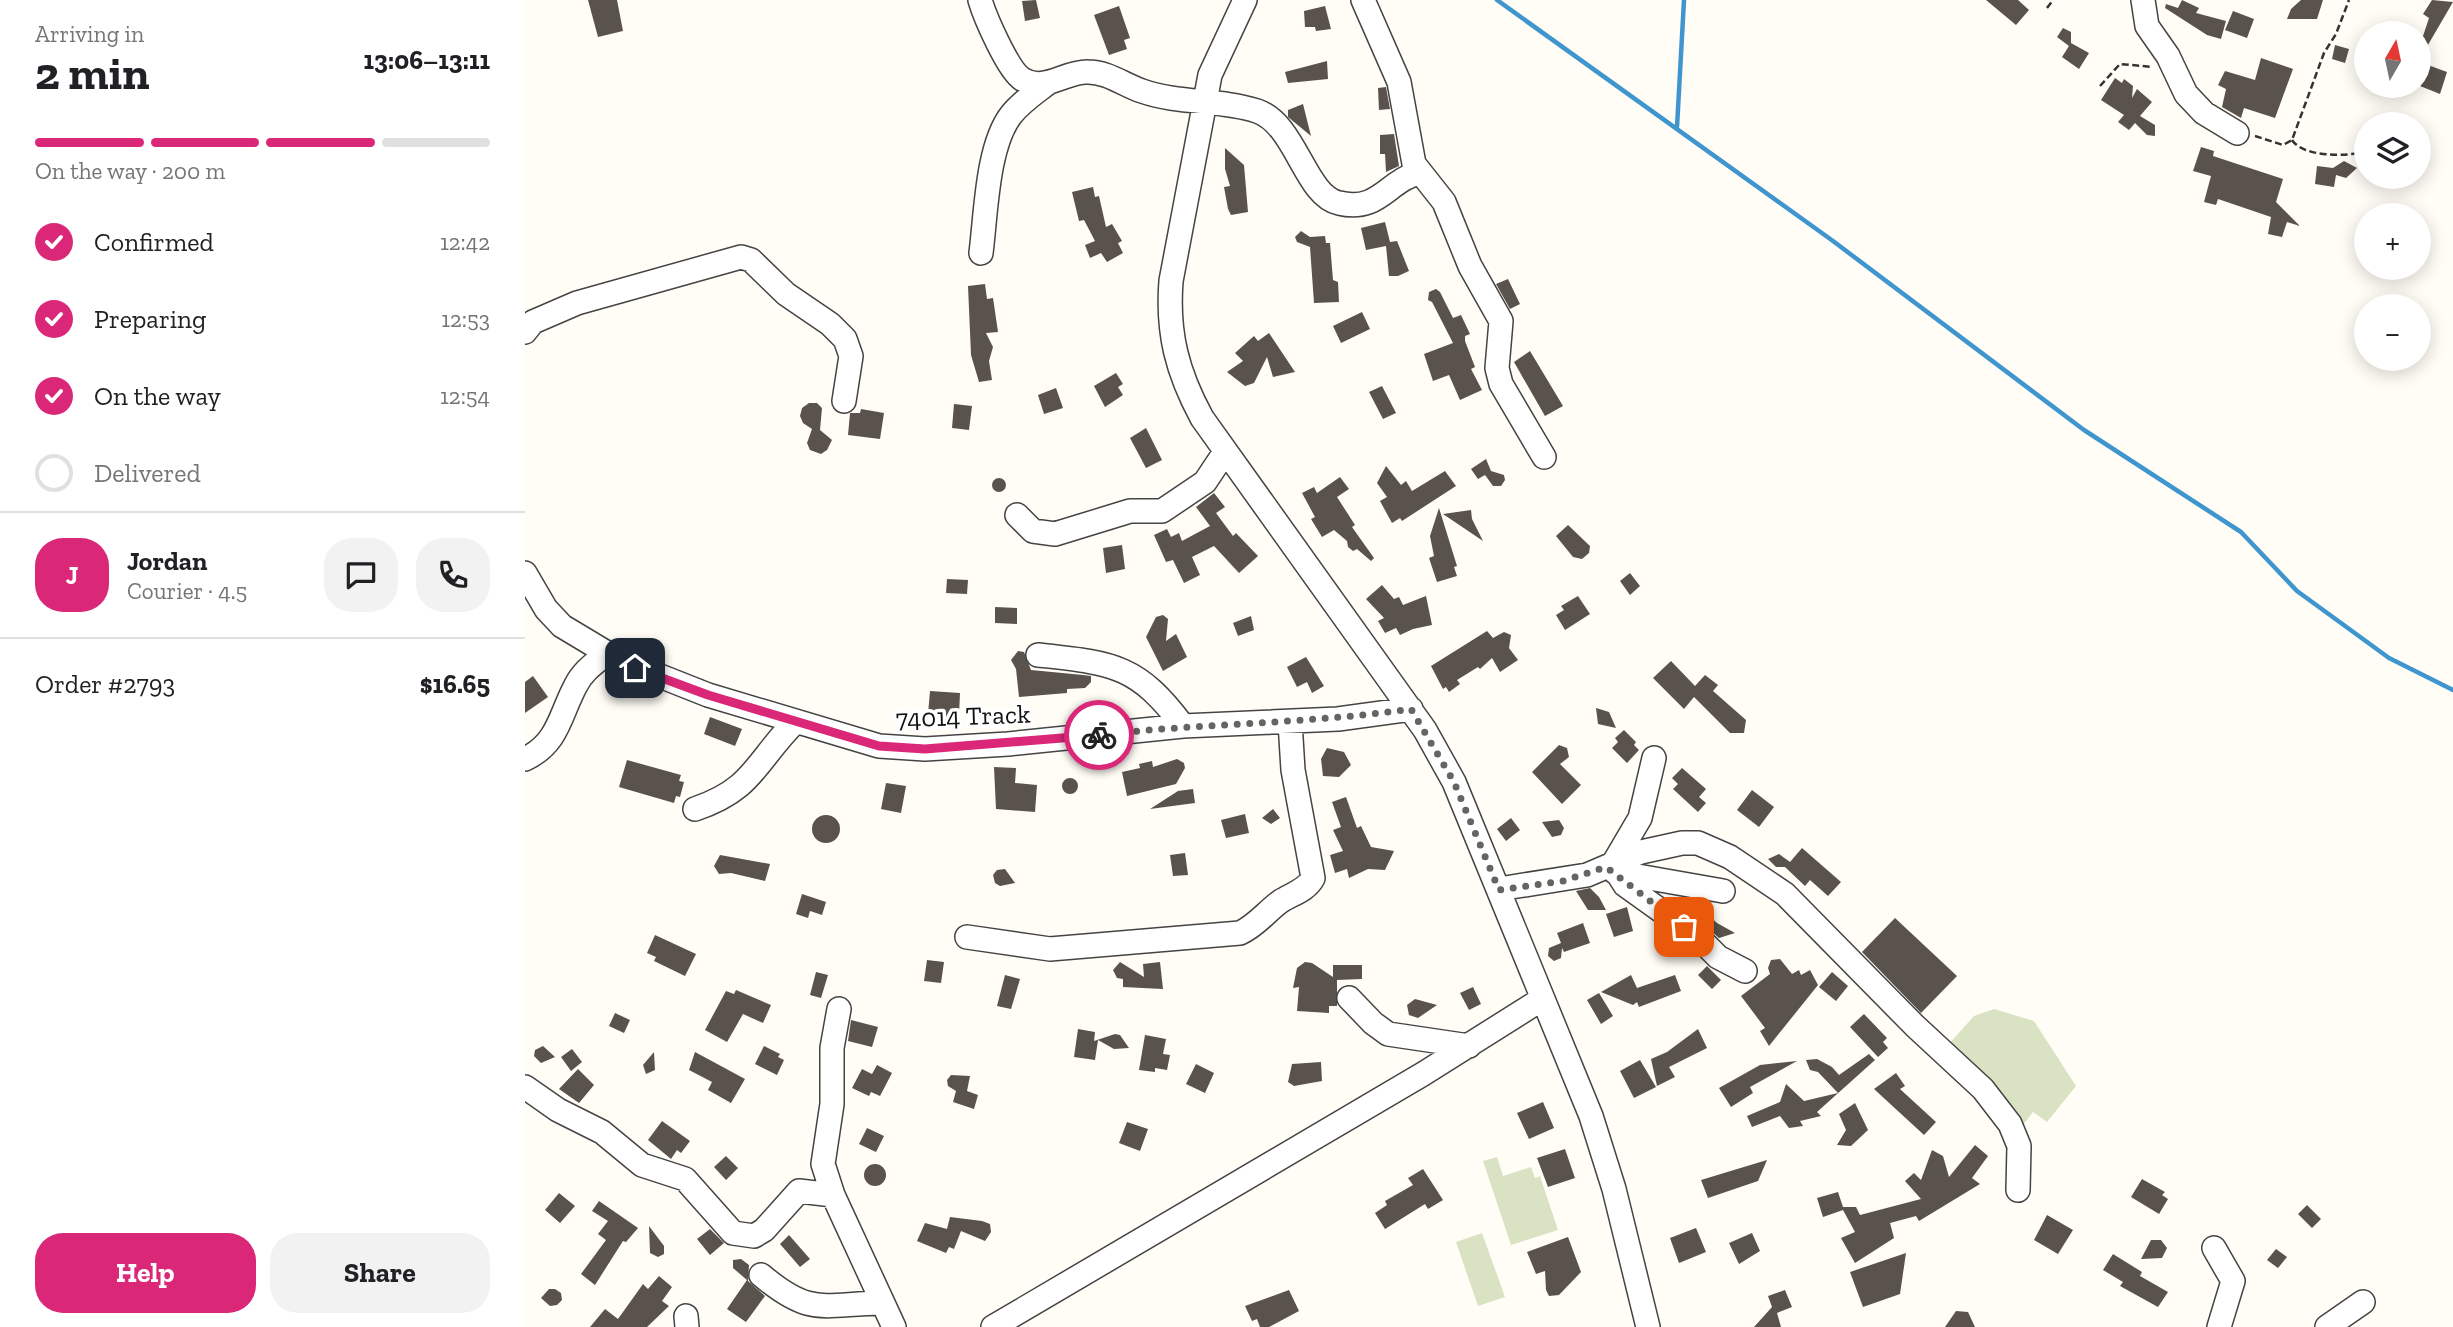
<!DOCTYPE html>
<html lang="en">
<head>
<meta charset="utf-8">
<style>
  :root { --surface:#fff; --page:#f2f2f2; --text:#202124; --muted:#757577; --line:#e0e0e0; --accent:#db2777 }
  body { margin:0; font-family:"Zilla Slab",serif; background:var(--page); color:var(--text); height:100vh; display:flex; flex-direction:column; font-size:26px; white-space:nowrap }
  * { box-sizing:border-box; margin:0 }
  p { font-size:23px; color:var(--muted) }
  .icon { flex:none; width:38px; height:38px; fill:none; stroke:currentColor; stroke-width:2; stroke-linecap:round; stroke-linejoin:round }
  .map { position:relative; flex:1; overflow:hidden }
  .details { display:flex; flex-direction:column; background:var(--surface); width:525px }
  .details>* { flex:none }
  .needle { width:46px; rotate:9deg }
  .buttons { position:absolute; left:1829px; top:21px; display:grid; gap:14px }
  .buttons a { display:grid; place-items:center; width:77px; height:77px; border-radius:50%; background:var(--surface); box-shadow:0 4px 18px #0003; font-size:35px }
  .pin { position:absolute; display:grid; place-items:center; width:60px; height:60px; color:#fff; margin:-30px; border-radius:14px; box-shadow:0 4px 10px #0006 }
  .courier { position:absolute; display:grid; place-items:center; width:70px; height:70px; margin:-35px; border:5px solid #db2777; border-radius:50%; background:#fff; color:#222; box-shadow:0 2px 9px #0007 }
  .overview em { font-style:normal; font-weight:700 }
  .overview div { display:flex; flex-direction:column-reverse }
  .overview { display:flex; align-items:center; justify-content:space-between; height:119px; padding:0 35px }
  h1 { font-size:46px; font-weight:700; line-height:52px }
  .bar { display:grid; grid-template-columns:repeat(4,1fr); gap:10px 7px; align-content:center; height:84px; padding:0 35px }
  .bar i { height:9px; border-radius:5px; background:var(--line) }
  .bar .on { background:var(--accent) }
  .bar p { grid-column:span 4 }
  .line { display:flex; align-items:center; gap:18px; padding:0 35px; border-top:2px solid var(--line) }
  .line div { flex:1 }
  .round { display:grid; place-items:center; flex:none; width:74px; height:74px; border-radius:28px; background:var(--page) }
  ol { padding:0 35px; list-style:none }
  li { display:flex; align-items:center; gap:21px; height:77px }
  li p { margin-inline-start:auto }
  li .icon { padding:7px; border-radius:50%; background:var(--accent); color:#fff; stroke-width:4 }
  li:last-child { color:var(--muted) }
  li i { width:38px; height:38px; border:4px solid var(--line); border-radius:50% }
  .primary-button { display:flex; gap:14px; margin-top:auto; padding:14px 35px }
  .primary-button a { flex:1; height:80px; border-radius:28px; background:var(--accent); color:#fff; font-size:28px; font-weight:700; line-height:80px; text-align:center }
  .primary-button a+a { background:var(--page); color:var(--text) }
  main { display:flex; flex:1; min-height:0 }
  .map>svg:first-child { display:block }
</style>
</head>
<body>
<main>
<section class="details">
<div class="overview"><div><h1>2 min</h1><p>Arriving in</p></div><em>13:06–13:11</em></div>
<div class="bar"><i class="on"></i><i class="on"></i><i class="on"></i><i></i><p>On the way · 200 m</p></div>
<ol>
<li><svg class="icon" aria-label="check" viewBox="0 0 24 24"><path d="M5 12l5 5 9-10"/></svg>Confirmed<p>12:42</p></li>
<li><svg class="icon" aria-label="check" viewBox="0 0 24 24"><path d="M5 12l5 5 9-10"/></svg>Preparing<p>12:53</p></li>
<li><svg class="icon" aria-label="check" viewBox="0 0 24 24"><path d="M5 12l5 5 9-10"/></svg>On the way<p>12:54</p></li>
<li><i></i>Delivered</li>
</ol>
<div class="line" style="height:126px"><b class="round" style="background:var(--accent);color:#fff">J</b><div><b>Jordan</b><p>Courier · 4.5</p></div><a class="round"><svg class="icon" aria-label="chat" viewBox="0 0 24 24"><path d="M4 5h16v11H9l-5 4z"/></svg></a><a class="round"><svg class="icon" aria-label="phone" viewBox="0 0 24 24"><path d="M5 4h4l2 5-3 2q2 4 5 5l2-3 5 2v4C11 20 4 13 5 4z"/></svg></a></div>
<div class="line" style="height:91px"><div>Order #2793</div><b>$16.65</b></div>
<div class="primary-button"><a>Help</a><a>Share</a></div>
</section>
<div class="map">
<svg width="1928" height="1327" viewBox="0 0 1928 1327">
  <rect width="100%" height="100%" fill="#fffdf5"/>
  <!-- cemetery -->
  <path fill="#d9e3c4" d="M1469 1009 1509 1021 1551 1086 1522 1122 1508 1112 1498 1125 1478 1107 1424 1044 1449 1016Z
    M972 1157 978 1176 1006 1167 1010 1178 1015 1176 1033 1230 986 1245 958 1161Z
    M957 1233 980 1297 953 1306 931 1242Z"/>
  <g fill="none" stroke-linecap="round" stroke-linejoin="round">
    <!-- stream -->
    <path stroke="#3f96cf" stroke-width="4.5" d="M972 0 1308 241 1559 430 1716 532 1772 591 1864 658 1928 690
      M1152 127 1159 0"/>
  </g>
  <!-- building -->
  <path fill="#5a524d" d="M63 0H92L98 31 73 37Z
    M511 0 515 18 500 21 497 1Z
    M1461 0H1493L1504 10 1491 25Z
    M1657 0 1674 8 1671 13 1701 21 1696 39 1682 35 1640 8 1641 4 1653 8Z
    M1776 0H1798L1792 19H1762L1766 9Z
    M1907 0 1928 2 1900 50 1894 48 1904 18 1898 14Z
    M594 6 605 38 599 40 602 49 584 55 569 15Z
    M800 6 806 29 791 31 790 27H780L779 11Z
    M1708 11 1729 19 1722 38 1700 30Z
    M1538 28 1546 32V43L1564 53 1554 69 1537 57 1544 46 1532 37Z
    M1810 45 1824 49 1820 63 1807 59Z
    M1736 58 1768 69 1750 118 1719 108 1716 118 1697 107 1701 89 1693 85 1700 71 1730 80Z
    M802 61 803 79 763 83 760 72Z
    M1903 65 1922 72 1915 94 1895 86Z
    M1590 78 1597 83 1599 79 1608 86 1607 98 1612 89 1627 102 1615 116 1630 125V136L1622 135 1610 123 1604 130 1593 122 1599 115 1576 100Z
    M861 87 865 109 854 110 853 88Z
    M778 104 786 136 763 117V110Z
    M869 134 874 166 861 172 860 154H855V135Z
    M1676 147 1689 151 1688 156 1758 179 1751 202 1775 226 1762 222 1757 237 1743 234 1746 217 1693 199 1691 205 1679 202 1686 176 1668 171Z
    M700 148 719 165 723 212 706 215 703 209 699 187 705 186 700 169Z
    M1819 161 1832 168 1821 178 1811 175 1809 187 1790 184 1792 166 1808 168Z
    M568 187 570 197 574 196 581 227 587 224 597 241 593 243 598 253 582 262 576 253 565 258 560 245 570 241 559 220 554 221 547 192Z
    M860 222 865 242 872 241 884 271 873 276H864L861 246 841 250 836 228Z
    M776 231 785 237 800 236 801 243H805L808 280 813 282 814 302 789 303 785 247 772 242 770 237Z
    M983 279 995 304 985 309 971 284Z
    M460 284 462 299 468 298 473 332 461 333 468 347 464 361 467 380 454 382 446 355 443 286Z
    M911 289 915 292 928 318 936 315 945 334 940 336V341L950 367 946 369 957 390 935 400 924 375 908 381 899 354 928 343 907 302 903 300 904 292Z
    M837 312 845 329 816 343 808 326Z
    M744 333 770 372 748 377 742 357 729 383 720 386 702 372 718 361 710 353 729 336 733 341Z
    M1005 351 1038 406 1020 416 989 362Z
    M591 373 598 384 593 387 598 395 580 407 569 386Z
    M857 386 871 413 858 419 844 392Z
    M531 388 538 408 519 414 513 395Z
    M284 403H292L297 408 295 430 307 440 302 450 296 454 285 450 282 443 287 429 278 423 275 416 277 408Z
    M429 404 447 406 444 430 427 428Z
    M336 409 359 413 355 439 323 435 325 413H335Z
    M621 428 637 460 621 468 605 438Z
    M961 459 966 471 979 475 980 480 976 486H968L960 475 953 479 946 469Z
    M861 466 876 485 881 481 887 491 920 471 931 486 877 521 875 518 867 523 855 501 862 497 852 483Z
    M815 477 824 489 812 497 830 525 827 527 849 558 846 561 832 549 828 551 823 547 822 541 809 530 797 537 786 519 790 517 777 493 789 487 792 493Z
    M467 485a7 7 0 1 1 14 0a7 7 0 1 1-14 0Z
    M689 493 700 507 691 513 708 536 711 533 733 556 714 573 689 546 667 557 675 575 659 583 648 560 641 562 629 535 642 529 646 537 654 533 657 541 685 526 671 507Z
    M914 508 932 566 929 567 932 576 912 582 904 558 909 556 905 536Z
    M946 510 947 519 958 541 918 514Z
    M1043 525 1065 546 1064 553 1057 559 1048 557 1031 536Z
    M597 545 600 569 581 573 578 548Z
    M1105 573 1115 586 1105 595 1095 581Z
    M422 579 443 580 442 594 421 593Z
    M857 585 869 599 874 597 878 605 901 596 907 625 888 629 875 635 871 628 860 633 853 621 859 618 841 599Z
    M1053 596 1065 614 1040 630 1031 615 1039 610 1036 606Z
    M470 607 492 608V624L470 623Z
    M638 615 643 619 641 641 651 634 662 657 638 671 621 637 631 617Z
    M726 616 729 630 713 636 708 623Z
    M962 631 968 638 979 632 986 635 984 648 993 660 975 672 967 658 955 669 953 667 932 680 935 684 924 692 921 687 918 689 906 666Z
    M493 651 499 652 506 670 558 675 566 676V682L560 688 542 689V693L494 697 491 669 486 660Z
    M781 657 799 686 787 693 782 682 772 687 762 667Z
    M1146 661 1170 686 1180 675 1193 685 1188 691 1221 720 1219 733H1205L1169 697 1159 709 1128 678Z
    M8 676 23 697 0 713V682Z
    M405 691 435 693 434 715H425V721L413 720V715L403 714Z
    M1071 708 1084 712 1091 728 1073 724Z
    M185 717 217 729 210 746 179 734Z
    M1099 730 1111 742 1109 745 1114 750 1102 763 1087 748 1093 742 1090 738Z
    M1034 745 1042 748 1044 757 1035 764 1056 785 1037 804 1007 772Z
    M802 748 819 752 826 765 814 777 798 776 796 759Z
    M652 759 659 763 660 768 651 784 602 796 597 772 615 768 614 764 627 761 628 767Z
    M102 760 156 775 154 781 159 782 155 797 151 796 149 803 94 787Z
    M469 767 491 768 490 783 512 785 510 812 471 809Z
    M1157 768 1181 789 1174 797 1181 803 1173 812 1148 789 1153 784 1147 778Z
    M537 786a8 8 0 1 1 16 0a8 8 0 1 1-16 0Z
    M361 783 381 786 376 813 356 809Z
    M668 789 670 803 625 809 653 791Z
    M1227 790 1249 807 1234 827 1212 810Z
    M821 797 832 828 836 826 846 847 869 851 860 870 843 869 824 878 822 869 810 873 805 855 818 851 808 830 816 827 807 802Z
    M748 809 755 818 746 824 737 818Z
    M720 814 724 833 701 838 696 820Z
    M287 829a14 14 0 1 1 28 0a14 14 0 1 1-28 0Z
    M986 818 995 830 981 841 972 829Z
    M1034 820 1039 828 1036 835 1027 837 1017 822Z
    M1277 848 1316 882 1303 896 1285 880 1280 886 1260 867H1251L1243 859 1254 854 1265 862Z
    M660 853 663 875 648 876 645 855Z
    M195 855 245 864 240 881 206 873 194 874 189 866Z
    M480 869 490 883 475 886 470 883 468 875 472 870Z
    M1065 888 1074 897 1081 910H1063L1051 891Z
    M277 894 301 902 297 915 285 911 283 918 271 914Z
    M1102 907 1108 931 1089 937 1081 914Z
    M1180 912 1192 923 1210 933 1194 938 1183 928Z
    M1370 918 1432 976 1396 1013 1337 952Z
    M1058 923 1065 943 1039 952 1037 948 1036 958 1029 961 1023 956 1024 948 1036 943 1032 933Z
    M130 935 171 954 160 976 129 961 131 957 122 953Z
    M1255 959 1267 974 1274 970 1276 975 1285 970 1293 985 1244 1046 1235 1031 1240 1028 1216 996 1245 974 1243 968 1246 960Z
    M402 960 419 962 416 983 399 981Z
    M595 962 619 977 618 964 635 962 638 989 598 987V979L592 978 588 970Z
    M780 962 787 963 808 977V965H837V979L812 980V1006H804V1013L772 1011 774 987 768 988 772 968Z
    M1182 966 1196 980 1187 989 1173 975Z
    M291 972 303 975 296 998 285 995Z
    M1307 972 1323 986 1311 1001 1294 987Z
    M480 975 495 979 486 1009 472 1006Z
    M1106 975 1112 988 1150 975 1156 991 1114 1007 1112 1002 1108 1005 1076 992Z
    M948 987 956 1004 944 1010 935 993Z
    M211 990 246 1005 238 1023 218 1014 202 1042 180 1030 201 991 209 994Z
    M1074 993 1088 1016 1076 1024 1062 1000Z
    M890 999 912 1005 893 1018 884 1015 882 1005Z
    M90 1013 105 1020 99 1033 84 1026Z
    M1339 1014 1362 1038 1358 1042 1363 1048 1353 1057 1325 1027Z
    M326 1020 353 1027 347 1047 323 1041Z
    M553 1029 570 1032 569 1041 590 1034 595 1035 604 1048 589 1049 573 1040 570 1060 549 1057Z
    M1173 1029 1182 1048 1144 1067 1150 1077 1132 1086 1126 1059 1142 1052Z
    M620 1035 641 1039 638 1054 645 1055 642 1070 630 1068V1072L614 1070Z
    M18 1046 30 1057 16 1063 9 1056 10 1050Z
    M239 1046 255 1054 253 1057 259 1060 252 1075 230 1064Z
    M47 1049 57 1062 46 1071 36 1057Z
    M129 1052 130 1070 121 1074 118 1065Z
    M170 1052 220 1079 206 1103 183 1090 187 1082 164 1070Z
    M1344 1054 1350 1060 1292 1112 1296 1116 1275 1121 1278 1126 1264 1128 1255 1116 1227 1127 1222 1116 1255 1102 1261 1084 1279 1101 1313 1093 1293 1072 1285 1070 1281 1060 1292 1059 1307 1067 1314 1075Z
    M1115 1060 1131 1087 1109 1098 1095 1071Z
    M1272 1061 1225 1087 1228 1093 1206 1107 1194 1088 1235 1065Z
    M796 1062 797 1081 769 1086 763 1082 767 1064Z
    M671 1064 689 1073 680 1093 661 1084Z
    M352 1065 367 1073 355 1096 346 1092 344 1096 327 1088 337 1069 347 1074Z
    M53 1069 69 1085 54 1103 34 1089Z
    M1371 1073 1380 1086 1375 1089 1411 1122 1399 1135 1349 1089Z
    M426 1075 445 1076 442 1091 453 1095 449 1109 428 1102 431 1091 423 1086 422 1080Z
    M1018 1102 1029 1128 1004 1139 992 1113Z
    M1330 1103 1343 1130 1326 1146 1312 1145 1321 1130 1314 1114Z
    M137 1121 165 1141 156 1153 152 1150 146 1159 123 1140Z
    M602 1122 623 1129 615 1151 594 1143Z
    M342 1128 359 1136 351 1152 334 1144Z
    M1450 1145 1463 1156 1447 1178 1455 1184 1394 1221 1391 1216 1365 1223 1369 1238 1330 1263 1316 1238 1330 1232 1318 1210 1298 1217 1292 1198 1313 1192 1318 1207H1331L1335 1215 1396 1199 1380 1181 1389 1173 1396 1180 1407 1150 1418 1156 1424 1177Z
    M1040 1149 1050 1178 1023 1187 1012 1158Z
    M201 1156 213 1168 201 1180 189 1167Z
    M1242 1160 1233 1181 1183 1198 1176 1180Z
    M339 1175a11 11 0 1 1 22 0a11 11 0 1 1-22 0Z
    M898 1169 918 1200 903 1209 900 1204 860 1229 850 1213 862 1205 860 1201 888 1185 883 1178Z
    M1617 1179 1640 1192 1637 1195 1643 1199 1634 1214 1606 1197Z
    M34 1193 50 1206 35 1223 20 1210Z
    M74 1201 113 1228 101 1242 98 1241 70 1285 56 1274 81 1240 73 1234 83 1221 67 1211Z
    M1782 1205 1796 1219 1787 1228 1773 1214Z
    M1522 1215 1548 1230 1533 1254 1509 1240Z
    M425 1217 457 1221 465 1224 466 1232 460 1241 436 1231 429 1249 424 1247 421 1253 392 1241 400 1223 422 1229Z
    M124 1226 139 1246V1254L133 1257 125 1253Z
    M1171 1228 1181 1252 1154 1263 1145 1238Z
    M185 1229 199 1243 185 1255 172 1239Z
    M1227 1233 1235 1251 1214 1264 1204 1243Z
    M264 1235 285 1259 275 1267 255 1244Z
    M1043 1237 1056 1272 1034 1295 1024 1296 1021 1290 1020 1271 1011 1274 1002 1252Z
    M1626 1240H1636L1642 1248 1637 1258 1616 1259Z
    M1751 1249 1762 1257 1753 1268 1742 1260Z
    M1381 1253 1375 1294 1338 1307 1325 1272Z
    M1588 1254 1617 1272 1615 1276 1643 1292 1633 1307 1595 1286 1598 1282 1578 1270Z
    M216 1259 224 1265 223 1281 240 1296 221 1322 202 1309 222 1280 208 1268V1260Z
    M134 1276 147 1287 137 1301 144 1306 122 1327H65L80 1309 93 1319 118 1284 123 1289Z
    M24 1289H30L36 1293 37 1300 32 1305 25 1306 16 1298Z
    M764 1290 774 1311 744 1327H735L732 1319 727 1321 720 1306Z
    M1260 1290 1267 1307 1252 1313 1256 1327H1229L1247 1307 1243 1296Z
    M1431 1311 1443 1312 1450 1327H1420Z"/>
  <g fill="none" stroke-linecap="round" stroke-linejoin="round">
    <defs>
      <path id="minor" d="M455 0C460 17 483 70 497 79 519 93 540 71 563 72 583 72 599 85 617 91 654 104 696 99 732 111 771 124 780 196 814 203 855 213 863 179 895 173
        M720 0 685 75 646 281C642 333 652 372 677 418L900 730 929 782 1066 1116 1089 1189 1123 1327
        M838 0 874 82 889 164 919 202 945 266 976 321 972 368 976 384 1019 457
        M1618 0 1622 26 1643 56 1661 94 1679 113 1712 133
        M456 253C461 214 462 146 486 115 496 102 510 93 523 83
        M0 332 8 322 52 303 216 257 226 260 261 294 305 324 320 339 326 356 319 401
        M492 515 508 531 530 534 605 511H637L680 482 700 452
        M0 573 21 609 37 626 92 659 183 695 354 746 400 749 483 744 658 726 813 719 886 709
        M513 655C587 663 612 664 658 726
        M0 759C34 743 35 714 51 685 58 671 70 663 81 654
        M170 809C229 789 230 762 270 722
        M1088 864 1115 818 1129 758
        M1090 872 1198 891
        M1093 874 1100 885 1174 938 1193 957 1220 971
        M974 889 1062 875 1116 852 1157 843H1173L1205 857 1260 894 1390 1026 1458 1089 1485 1124 1494 1146 1493 1190
        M442 937 525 949 715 933C731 926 742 911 756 901 767 894 782 890 788 878L768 770 765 722
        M824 998 848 1023 863 1034 944 1046
        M314 1009 307 1048V1104L298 1164 308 1195 369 1327
        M0 1087 33 1110 77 1132 117 1165 160 1179 208 1233 229 1236 239 1230 274 1191 308 1195
        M1689 1248 1708 1281 1694 1327
        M236 1275C286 1317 297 1304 356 1303
        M161 1316 162 1327
        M468 1327 898 1074 1017 999
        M1802 1327 1838 1302"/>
    </defs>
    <!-- minor casing -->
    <use href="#minor" stroke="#444" stroke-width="26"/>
    <!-- path -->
    <path stroke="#333" stroke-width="2.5" stroke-dasharray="7 3.5" stroke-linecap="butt" d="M1522 8 1528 0
      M1575 86 1595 64 1628 67
      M1730 136 1758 145 1767 140 1799 53 1811 34 1824 0
      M1767 140C1779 158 1822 156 1841 152"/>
    <!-- minor -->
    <use href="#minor" stroke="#fff" stroke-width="23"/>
  </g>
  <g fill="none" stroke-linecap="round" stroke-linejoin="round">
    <!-- done -->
    <path stroke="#646461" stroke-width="7" stroke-dasharray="0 12.6" d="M574 735C678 723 782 724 886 709L929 782 974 890 1038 881 1081 867 1159 927"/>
    <!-- route -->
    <path stroke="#db2777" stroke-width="9" d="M110 668 183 695 354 746 400 749 574 735"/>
  </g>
  <g text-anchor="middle" stroke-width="7" stroke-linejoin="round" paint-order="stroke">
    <!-- street labels -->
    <g font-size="26" fill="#111" stroke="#fff">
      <text transform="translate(438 716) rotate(-2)" y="9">74014 Track</text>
    </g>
  </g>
</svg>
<div class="buttons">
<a><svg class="needle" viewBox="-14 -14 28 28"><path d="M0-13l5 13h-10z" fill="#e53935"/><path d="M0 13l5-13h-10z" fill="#757577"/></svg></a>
<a><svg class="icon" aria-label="layers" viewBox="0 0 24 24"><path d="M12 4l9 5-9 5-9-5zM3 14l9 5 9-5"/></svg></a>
<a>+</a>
<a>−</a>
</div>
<div class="pin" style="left:1159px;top:927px;background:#ea580c"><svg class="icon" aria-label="bag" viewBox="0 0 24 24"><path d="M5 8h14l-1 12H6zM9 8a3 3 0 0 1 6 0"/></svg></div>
<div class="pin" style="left:110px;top:668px;background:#1f2937"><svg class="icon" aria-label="home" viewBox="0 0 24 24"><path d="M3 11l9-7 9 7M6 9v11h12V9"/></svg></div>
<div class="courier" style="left:574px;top:735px"><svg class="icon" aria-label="bike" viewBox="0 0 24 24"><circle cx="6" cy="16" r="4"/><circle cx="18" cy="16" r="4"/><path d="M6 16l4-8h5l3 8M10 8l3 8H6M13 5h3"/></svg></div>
</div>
</main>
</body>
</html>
